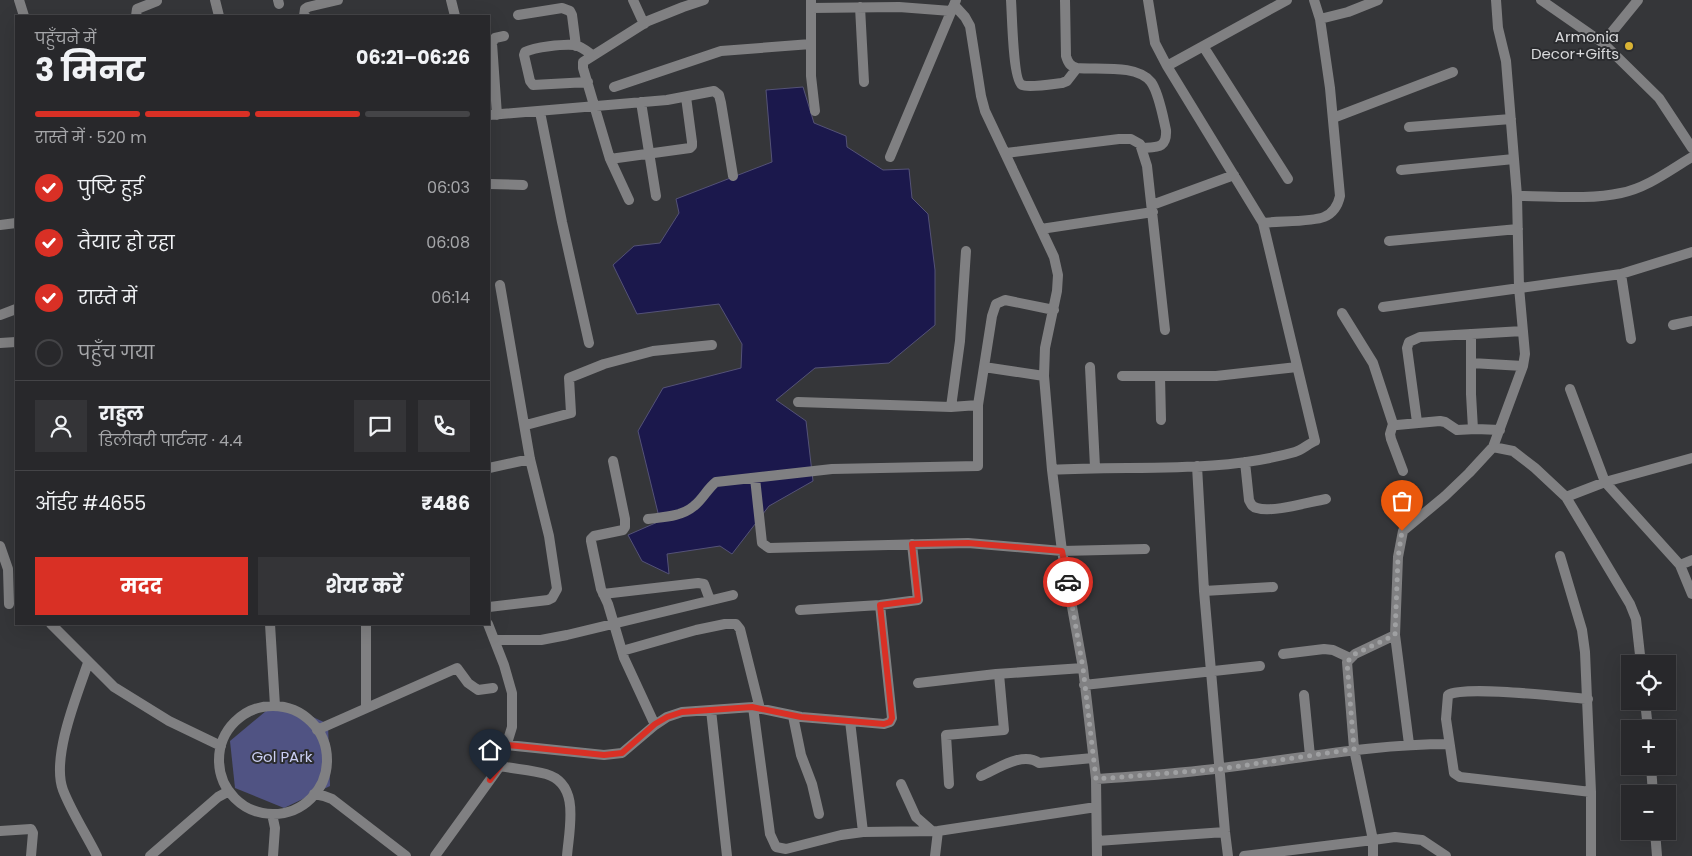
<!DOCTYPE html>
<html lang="hi">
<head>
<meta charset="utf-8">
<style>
  :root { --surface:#28282b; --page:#343437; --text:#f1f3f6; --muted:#a5a6a9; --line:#444447; --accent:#d93025 }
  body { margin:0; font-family:Poppins,"Noto Sans Devanagari",sans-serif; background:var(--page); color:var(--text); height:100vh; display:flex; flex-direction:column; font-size:19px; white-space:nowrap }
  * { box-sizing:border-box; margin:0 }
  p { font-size:16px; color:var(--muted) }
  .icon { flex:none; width:28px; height:28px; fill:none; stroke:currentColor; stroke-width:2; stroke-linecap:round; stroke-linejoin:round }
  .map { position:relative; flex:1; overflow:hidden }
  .sheet { position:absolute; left:15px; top:15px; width:475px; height:610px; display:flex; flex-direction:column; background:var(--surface); border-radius:0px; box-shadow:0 5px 20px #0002,0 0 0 1px var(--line) }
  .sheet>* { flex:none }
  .controls { position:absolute; left:1621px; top:655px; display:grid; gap:10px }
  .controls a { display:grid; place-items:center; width:55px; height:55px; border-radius:0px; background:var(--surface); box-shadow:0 5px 20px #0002,0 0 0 1px var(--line); font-size:25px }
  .pin { position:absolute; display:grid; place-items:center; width:42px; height:42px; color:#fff; margin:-51px -21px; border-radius:50% 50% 50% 0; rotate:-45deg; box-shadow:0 0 5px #0007 }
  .pin .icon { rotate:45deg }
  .courier { position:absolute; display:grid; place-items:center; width:50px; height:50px; margin:-25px; border:4px solid #d93025; border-radius:50%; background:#fff; color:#222; box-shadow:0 1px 6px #0007 }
  .headline em { font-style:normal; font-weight:700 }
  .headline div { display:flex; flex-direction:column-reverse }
  .headline { display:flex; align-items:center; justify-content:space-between; height:85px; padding:0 20px }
  h1 { font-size:32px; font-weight:700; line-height:38px }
  .bar { display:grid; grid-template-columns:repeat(4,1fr); gap:8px 5px; align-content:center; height:60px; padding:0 20px }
  .bar i { height:6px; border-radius:4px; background:var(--line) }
  .bar .current { background:var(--accent) }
  .bar p { grid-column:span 4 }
  .line { display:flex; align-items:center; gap:12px; padding:0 20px; border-top:1px solid var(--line) }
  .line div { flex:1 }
  .round { display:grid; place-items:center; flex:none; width:52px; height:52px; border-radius:0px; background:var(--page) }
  ol { padding:0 20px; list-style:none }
  li { display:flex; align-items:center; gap:15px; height:55px }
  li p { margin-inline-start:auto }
  li .icon { padding:5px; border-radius:50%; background:var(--accent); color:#fff; stroke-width:4 }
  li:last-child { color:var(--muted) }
  li i { width:28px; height:28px; border:2px solid var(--line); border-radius:50% }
  .cta { display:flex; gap:10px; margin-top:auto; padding:10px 20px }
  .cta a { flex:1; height:58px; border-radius:0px; background:var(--accent); color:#fff; font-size:20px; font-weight:700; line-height:58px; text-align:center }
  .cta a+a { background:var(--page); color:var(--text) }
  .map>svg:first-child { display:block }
</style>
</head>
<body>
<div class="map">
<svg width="1692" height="856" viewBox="0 0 1692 856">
  <rect width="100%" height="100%" fill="#353639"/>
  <!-- green -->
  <path fill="#505383" d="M278 701 328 724 330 786 284 808 235 788 230 741Z"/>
  <!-- water -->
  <path fill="#1b184c" stroke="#545277" d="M803 87 814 123 846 136 847 147 883 170 909 169 912 198 928 214 935 270V325L889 363 815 368 776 400 806 421 813 481 769 506 732 554 720 546 667 554 669 574 642 561 628 535 660 521 638 431 663 388 741 368 742 344 719 304 637 314 613 265 634 246 660 243 679 213 676 199 772 162 766 90Z"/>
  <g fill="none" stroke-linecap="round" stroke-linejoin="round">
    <!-- minor -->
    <path stroke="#808082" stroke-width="10" d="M19 0 24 16
      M215 0 219 16
      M278 0 279 4
      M451 0 455 16
      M633 0 644 24
      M811 0V76L815 111
      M1011 0C1012 13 1013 81 1022 85 1029 88 1053 84 1062 83L1067 81 1077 68
      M1065 0 1066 56C1068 63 1070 66 1077 68 1098 70 1137 64 1151 82 1159 93 1163 117 1166 130 1167 148 1158 147 1143 148
      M1148 0 1155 43 1167 66
      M1314 0 1320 19 1348 12 1378 0
      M954 5 965 17 970 26 981 96 985 111 1054 257 1058 275 1057 291 1045 348 1044 376 1052 470
      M860 7 864 82
      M811 8 899 7 951 11
      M518 15 562 8 570 11 572 15 576 46
      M136 16 137 9 157 1
      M304 16 305 9 308 7 338 0
      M1603 43 1638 0
      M1203 46 1288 179
      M588 82 533 85 530 81 524 55 525 52C535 47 563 44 574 45 581 46 587 51 592 55
      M614 87 721 51 811 44
      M641 102 656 196
      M540 112 562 222 589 343
      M489 115 667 100 714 91 719 95 721 103 733 176
      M497 115 492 43 495 38 504 36
      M1333 118 1453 72
      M1409 127 1511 119
      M1006 153 1119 139H1131L1140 144 1147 166 1165 330
      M890 157 956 0
      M610 159 690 148 692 146V142L686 97
      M1401 170 1514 159
      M489 184 523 185
      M1517 196C1550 196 1589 200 1621 193 1647 188 1670 170 1692 157
      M629 200 610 159 583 68V62L648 21 683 7 704 0
      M1152 205 1234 175
      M1263 223C1278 221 1312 222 1324 217 1334 213 1338 205 1340 196L1330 88 1320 19
      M0 225 16 223
      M1041 229 1153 212
      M1389 241 1518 229
      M1621 274 1631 339
      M1383 307 1621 274 1692 252
      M1342 313 1373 363 1393 424 1397 425 1440 421 1445 422 1457 430 1476 429 1500 430
      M0 315 16 309
      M1673 325 1692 321
      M1471 334V394L1473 429
      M0 343 16 342
      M1471 363 1523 366
      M984 367 1044 376
      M1090 367 1095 467
      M1122 376H1216L1297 367
      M1160 376 1161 420
      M1570 389 1605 482 1692 458
      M798 402 951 407 960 341 966 251
      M951 407 978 405
      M1417 422 1407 348 1409 342 1420 337 1523 331
      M1393 424 1390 434 1391 439 1403 471
      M526 425 571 413 569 378 604 364 653 351 712 345
      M1493 447 1513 451 1535 468 1566 497 1605 482 1680 565 1692 594
      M613 461 625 519V527L623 530 594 536 591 539V541L601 589 608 604 624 658 655 725
      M1245 462 1249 500C1251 504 1252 507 1257 508 1272 513 1309 502 1326 499
      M1197 466 1204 591 1225 832 1228 856
      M489 468 530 459
      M755 478 762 543 769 548 968 543 1062 551 1145 549
      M1566 497 1630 604 1636 619 1641 664
      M648 519C663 517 681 517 694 506 703 499 707 489 716 482L832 469 978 466V405L992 316 996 304 1005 300 1054 310
      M0 546 8 569 9 604
      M1560 556 1582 630 1585 652 1591 792
      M1680 565 1692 560
      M1204 591 1273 587
      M603 594 698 583 704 584 710 600
      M489 607 548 600 552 598 557 589 549 536 530 459 500 285
      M800 610 880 605 918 600 912 544
      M51 624 114 687 169 721 221 746
      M270 624 275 706
      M1395 635 1409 744
      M495 640H541L567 635 733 595
      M622 651 696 630 725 624H736L740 629 760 709
      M1283 654 1324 649 1333 650 1350 658
      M88 663C77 695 51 758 63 790 72 813 86 834 97 856
      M918 683 996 674 1083 668
      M1084 685 1260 666
      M1304 695 1310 756
      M1588 699C1564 697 1465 685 1448 695L1446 719 1454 773 1460 777 1591 792V856
      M1645 701 1648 729
      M219 760a54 54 0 1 1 108 0a54 54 0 1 1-108 0Z
      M753 707 770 834 776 847 786 849 841 835 863 832 938 831 1096 807
      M366 708V624
      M711 710 727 856
      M793 716 801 755 812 784 819 814
      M850 721 884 724 890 722 892 718 880 605
      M317 730 457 668 468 683 478 690 493 688
      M507 745 604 755 622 753 655 725 667 717 682 712 753 707 801 717 850 721 863 832
      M500 766C515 769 532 770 546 774 581 784 569 829 567 856
      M1651 766 1653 794
      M981 776C997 769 1023 751 1039 763L1093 758
      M1096 779C1137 776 1180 774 1221 768 1298 759 1372 744 1449 744
      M901 784 916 817 932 831
      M949 784 946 735 1004 730 999 674
      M314 794 324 796 332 799 406 856
      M272 814 275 828 273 856
      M0 831 31 829 33 833 31 856
      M1655 831 1657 856
      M1097 841 1225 832
      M150 856 218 797 229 791
      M435 856 500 766 512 727V693L504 665 488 624
      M935 856 938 831
      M1097 856 1096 779 1083 668 1062 551 1052 470C1132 465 1217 474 1295 452 1302 450 1308 444 1315 441L1263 223 1167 66 1287 0
      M1244 856 1373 840V856
      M1446 856 1422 840 1395 837 1373 840 1354 749 1347 662 1355 654 1395 635 1398 557 1403 531 1445 496 1469 473 1493 447 1523 366 1525 354 1519 287 1517 196 1506 61 1498 28 1496 0"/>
    <!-- tertiary -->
    <path stroke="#808082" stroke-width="10" d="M1541 0 1603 43 1659 98 1692 148"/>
  </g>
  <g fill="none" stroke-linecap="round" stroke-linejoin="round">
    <!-- done -->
    <path stroke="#9fa0a2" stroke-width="5" stroke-dasharray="0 9" d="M1068 582 1083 668 1096 779 1220 769 1354 749 1347 662 1355 654 1395 635 1398 558 1402 531"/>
    <!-- route -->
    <path stroke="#d93025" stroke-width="6" d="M490 780 500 766 507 745 604 755 622 753 655 724 667 717 682 712 752 707 801 717 884 724 890 722 892 718 880 605 918 600 912 544 968 543 1062 551 1068 582"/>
  </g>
  <!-- markers -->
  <circle fill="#d9b334" stroke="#2b2c2f" stroke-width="2" cx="1629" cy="46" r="5"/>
  <g text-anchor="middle" stroke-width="4" stroke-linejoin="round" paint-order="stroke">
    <!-- poi labels -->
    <g font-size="15" fill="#d8d9db" stroke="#2b2c2f" text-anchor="end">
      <text x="1619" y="42">Armonia<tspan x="1619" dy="17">Decor+Gifts</tspan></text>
    </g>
    <!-- park labels -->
    <g font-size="15" fill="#cacef2" stroke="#2b2c2f">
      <text x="282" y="762">Gol PArk</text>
    </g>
  </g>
</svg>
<div class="controls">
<a><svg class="icon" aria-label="locate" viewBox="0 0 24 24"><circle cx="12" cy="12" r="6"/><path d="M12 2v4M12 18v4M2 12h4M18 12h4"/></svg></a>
<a>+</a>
<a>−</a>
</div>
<div class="pin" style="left:1402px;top:531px;background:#ea580c"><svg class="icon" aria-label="bag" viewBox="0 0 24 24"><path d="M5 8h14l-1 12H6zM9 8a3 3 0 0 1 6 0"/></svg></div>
<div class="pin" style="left:490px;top:780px;background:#1f2937"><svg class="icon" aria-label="home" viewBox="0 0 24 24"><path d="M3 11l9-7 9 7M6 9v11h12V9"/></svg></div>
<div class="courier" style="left:1068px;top:582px"><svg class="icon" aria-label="car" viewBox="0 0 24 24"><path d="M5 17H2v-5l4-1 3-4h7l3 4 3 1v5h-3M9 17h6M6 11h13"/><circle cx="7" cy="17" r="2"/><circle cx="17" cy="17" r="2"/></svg></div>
<section class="sheet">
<div class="headline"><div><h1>3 मिनट</h1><p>पहुँचने में</p></div><em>06:21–06:26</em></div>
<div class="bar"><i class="current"></i><i class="current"></i><i class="current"></i><i></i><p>रास्ते में · 520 m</p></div>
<ol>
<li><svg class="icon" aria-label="check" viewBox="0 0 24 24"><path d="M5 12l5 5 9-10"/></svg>पुष्टि हुई<p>06:03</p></li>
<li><svg class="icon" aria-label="check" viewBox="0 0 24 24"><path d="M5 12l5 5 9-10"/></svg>तैयार हो रहा<p>06:08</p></li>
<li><svg class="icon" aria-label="check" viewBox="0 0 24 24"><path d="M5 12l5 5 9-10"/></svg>रास्ते में<p>06:14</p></li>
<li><i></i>पहुँच गया</li>
</ol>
<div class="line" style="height:90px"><a class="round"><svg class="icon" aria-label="person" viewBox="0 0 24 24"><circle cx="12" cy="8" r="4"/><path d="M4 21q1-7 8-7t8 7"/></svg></a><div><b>राहुल</b><p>डिलीवरी पार्टनर · 4.4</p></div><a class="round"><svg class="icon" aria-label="chat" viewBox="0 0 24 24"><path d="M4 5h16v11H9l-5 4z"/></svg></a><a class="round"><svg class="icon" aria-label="phone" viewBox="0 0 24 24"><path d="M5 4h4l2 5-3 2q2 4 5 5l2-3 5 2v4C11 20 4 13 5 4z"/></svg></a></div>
<div class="line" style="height:65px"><div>ऑर्डर #4655</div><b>₹486</b></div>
<div class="cta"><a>मदद</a><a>शेयर करें</a></div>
</section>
</div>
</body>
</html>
